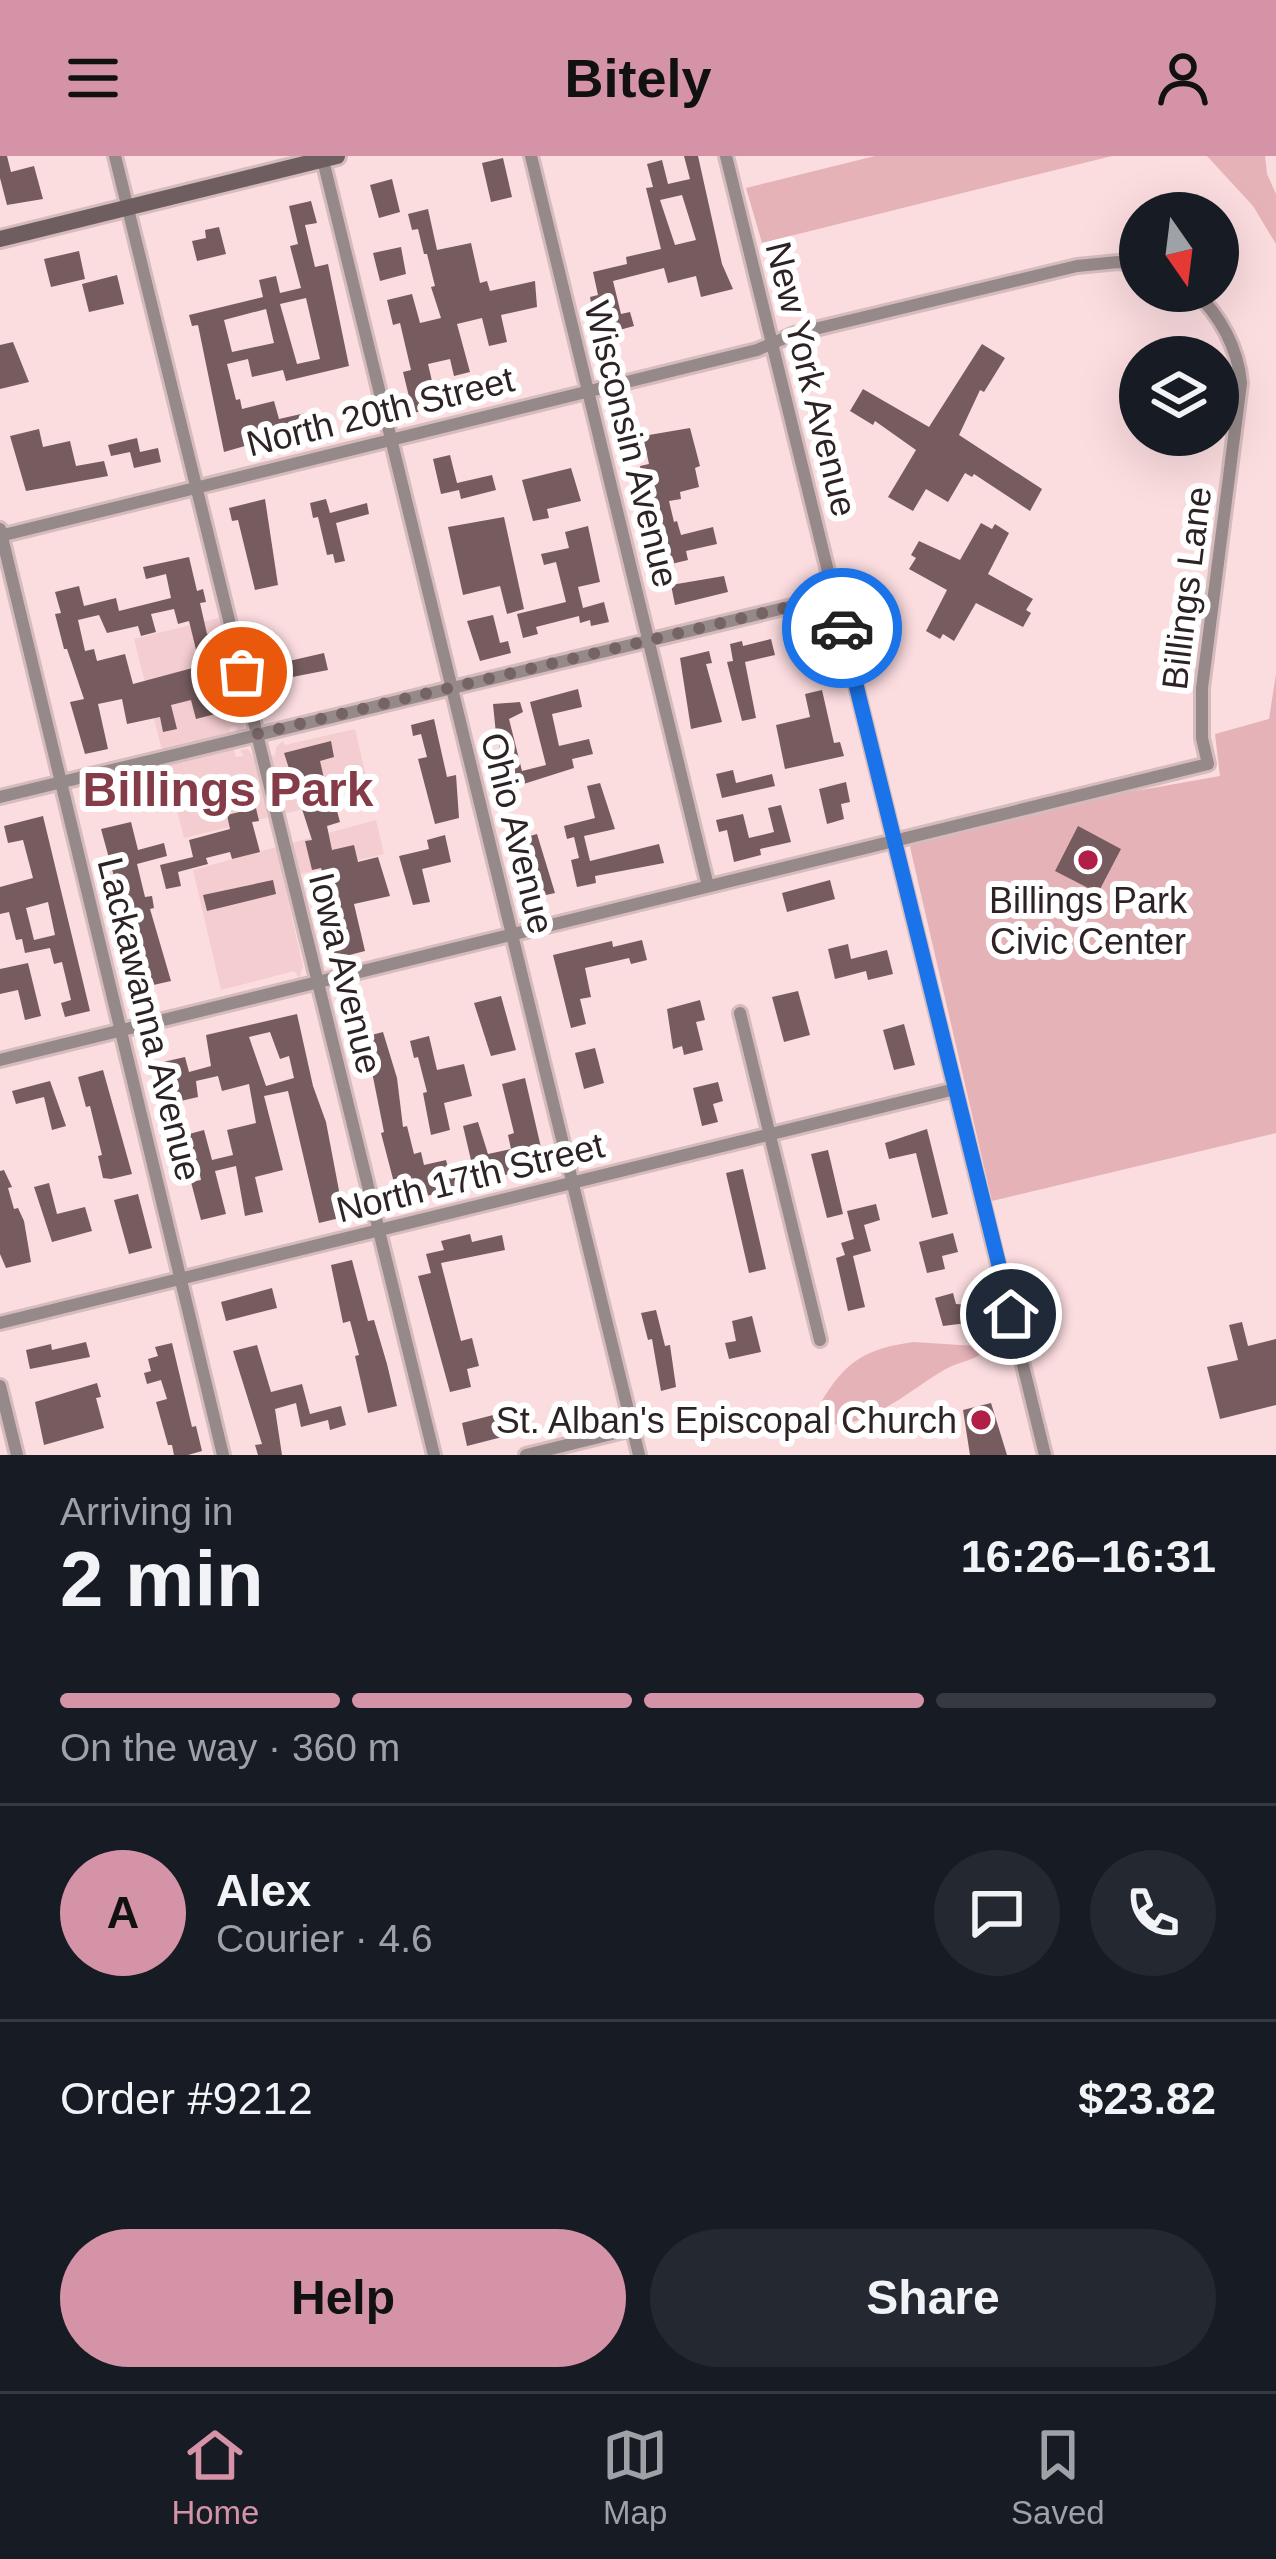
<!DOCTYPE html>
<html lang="en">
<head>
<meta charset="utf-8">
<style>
  :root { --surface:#171b24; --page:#242831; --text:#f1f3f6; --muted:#9ea1a6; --line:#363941; --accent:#d493a7 }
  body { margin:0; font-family:Arial,sans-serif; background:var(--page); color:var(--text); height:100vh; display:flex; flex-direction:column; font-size:45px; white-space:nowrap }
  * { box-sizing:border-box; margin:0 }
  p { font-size:39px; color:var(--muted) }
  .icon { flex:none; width:66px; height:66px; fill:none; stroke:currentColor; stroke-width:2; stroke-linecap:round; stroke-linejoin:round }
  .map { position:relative; height:1299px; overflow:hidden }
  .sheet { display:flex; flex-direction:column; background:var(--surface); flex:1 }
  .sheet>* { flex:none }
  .needle { width:78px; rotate:166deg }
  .tools { position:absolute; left:1119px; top:36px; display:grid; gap:24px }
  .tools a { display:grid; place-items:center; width:120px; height:120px; border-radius:50%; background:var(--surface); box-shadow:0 12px 48px #0002; font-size:60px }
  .pin { position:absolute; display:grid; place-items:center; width:102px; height:102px; color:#fff; margin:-51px; border:6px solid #fff; border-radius:50%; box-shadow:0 3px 12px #0007 }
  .courier { position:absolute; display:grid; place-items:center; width:120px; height:120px; margin:-60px; border:9px solid #1a73e8; border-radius:50%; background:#fff; color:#222; box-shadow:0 3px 15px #0007 }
  .headline em { font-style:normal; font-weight:600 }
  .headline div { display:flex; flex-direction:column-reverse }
  .headline { display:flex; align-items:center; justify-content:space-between; height:204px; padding:0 60px }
  h1 { font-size:78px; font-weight:600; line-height:90px }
  .bar { display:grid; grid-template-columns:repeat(4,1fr); gap:18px 12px; align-content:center; height:144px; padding:0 60px }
  .bar i { height:15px; border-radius:9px; background:var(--line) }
  .bar .on { background:var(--accent) }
  .bar p { grid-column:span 4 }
  .line { display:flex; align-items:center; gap:30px; padding:0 60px; border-top:3px solid var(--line) }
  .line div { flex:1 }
  .round { display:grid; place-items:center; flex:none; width:126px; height:126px; border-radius:63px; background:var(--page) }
  .primary-button { display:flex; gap:24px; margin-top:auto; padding:24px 60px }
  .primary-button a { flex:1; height:138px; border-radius:72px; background:var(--accent); color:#111; font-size:48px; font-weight:600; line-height:138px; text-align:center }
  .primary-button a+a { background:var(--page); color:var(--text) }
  header { display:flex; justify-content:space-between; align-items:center; height:156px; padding:0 60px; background:var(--accent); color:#111; font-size:54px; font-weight:600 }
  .tab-bar { display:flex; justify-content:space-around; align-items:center; height:168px; border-top:3px solid var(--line); background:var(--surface); font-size:33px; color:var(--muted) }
  .tab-bar a { display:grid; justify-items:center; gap:6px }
  .tab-bar .on { color:var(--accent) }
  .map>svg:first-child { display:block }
</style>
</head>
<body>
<header><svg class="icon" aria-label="menu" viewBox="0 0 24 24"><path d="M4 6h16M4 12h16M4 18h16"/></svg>Bitely<svg class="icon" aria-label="person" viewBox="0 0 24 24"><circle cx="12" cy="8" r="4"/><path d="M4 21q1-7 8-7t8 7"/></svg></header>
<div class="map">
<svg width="1276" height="1299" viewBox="0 0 1276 1299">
  <rect width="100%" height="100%" fill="#fbdcdf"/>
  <!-- built -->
  <path fill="#f4cdd0" d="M219 462 244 563V573L238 577 236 570 229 572 236 601 243 600 241 594 248 593 255 604 275 599 276 591 283 585 285 589 355 573 370 637 184 682 134 483Z
    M376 664 384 698 283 722 303 811 299 822 294 815 221 834 193 714Z"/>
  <!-- green -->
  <path fill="#e5b2b7" d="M875 0H1112L762 87 746 32Z
    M1207 0H1265L1267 18 1276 38V88L1253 50Z
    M1276 518V977L992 1045 910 691 917 685 1096 642 1220 620 1215 578 1269 563Z
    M913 1186 976 1190 980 1199C968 1206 955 1207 944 1214 913 1232 862 1277 825 1267L821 1246C846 1205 865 1193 913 1186Z"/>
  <!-- building -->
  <path fill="#765c5f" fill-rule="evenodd" d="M0 0H7L11 16 34 10 43 43 7 49 0 22Z
    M684 0H698L722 108 733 133 701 141 696 120 668 127 664 112 613 125 621 158 630 156 634 170 612 176 605 149 592 152 590 141 598 139 593 116 627 108 626 101 661 93 646 32 653 31 647 8 662 4 668 28 690 23ZM682 39 696 84 675 89 660 44Z
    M503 2 512 41 491 46 482 7Z
    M392 23 400 56 379 62 370 29Z
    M311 45 317 67 305 69 315 111 328 108 349 210 286 225 283 214 252 221 248 203 227 208 236 244 240 243 242 253 274 245 279 263 310 256 313 270 224 296 198 169 192 170 189 159 263 141 259 124 276 120 280 137 301 132 290 90 298 88 289 50ZM306 142 320 203 297 208 280 148ZM266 153 274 187 232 196 224 164Z
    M428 53 437 94 471 87 480 127 487 125 490 135 535 125 537 151 501 159 507 186 489 190 482 162 457 168 470 216 454 220 450 203 428 208 435 238 444 236 447 249 413 257 403 216 411 214 400 167 393 169 387 144 412 138 420 167 441 162 431 131 435 130 427 98H424L418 73 412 74 408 58Z
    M219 71 226 98 197 105 192 85 206 82 205 74Z
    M401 91 406 118 380 125 373 97Z
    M79 95 85 123 51 131 44 103Z
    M117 119 124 148 89 156 82 128Z
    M13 186 29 226 0 233V189Z
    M982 188 1005 202 984 236 980 234 959 279 1042 333 1030 355 974 318 972 321 965 317 948 346 926 333 913 355 888 341 916 294 875 265 873 269 850 255 863 233 929 271Z
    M690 272 700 310 695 312 699 331 680 336 681 343 669 345 674 366 677 365 681 379 713 371 717 388 686 395 688 404 663 410 656 383 651 384 649 372 652 371 640 310 649 308 643 280Z
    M39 273 43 291 70 285 76 310 104 305 108 320 26 335 10 280Z
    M137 282 140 296 158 292 161 306 134 312 130 296 111 300 108 289Z
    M450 299 457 327 492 319 496 334 461 343 459 334 441 338 433 303Z
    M571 312 581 345 547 353 549 362 533 365 522 324Z
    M265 343 278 429 255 434 238 364 232 365 229 352Z
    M326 343 330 357 367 347 369 358 336 367 345 405 335 407 333 398 327 399 318 361 313 362 310 347Z
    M504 361 524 453 507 458 500 430 463 439 448 371Z
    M981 367 992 373 995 368 1009 377 988 418 1033 443 1026 454 1031 457 1023 471 976 447 954 485 943 478 940 483 926 475 947 434 909 413 916 402 911 399 919 385 960 404Z
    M588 370 600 426 578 431 583 452 604 446 609 466 591 470 590 464 580 467 579 460 536 471 538 478 523 482 517 458 566 446 556 406 544 409 541 398 569 392 565 376Z
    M189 401 197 435 203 433 206 446 200 447 207 478 213 477 231 554 196 563 191 544 171 549 177 573 163 576 160 561 127 568 122 543 98 548 108 593 85 598 70 546 84 543 67 493H64L55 458 61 457 55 436 79 430 84 450 116 442 119 455 171 442 166 418 146 423 143 411ZM174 453 178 468 189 465 200 510 133 528 125 498 97 505 94 493 85 495 78 464 99 459 107 477 138 470 141 480 156 476 151 458Z
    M724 420 728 436 675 449 671 429Z
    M493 459 500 487 508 485 511 497 480 505 467 465Z
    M771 483 775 499 745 506 756 562 742 565 727 506 733 505 730 488 742 485 743 490Z
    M709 495 712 507 706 508 722 566 691 573 680 502Z
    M324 497 328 514 267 526 263 511Z
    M578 533 582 551 552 558 559 590 589 583 593 598 572 603 574 612 511 632 496 578 493 548 520 546 523 556 509 563 522 615 546 609 530 546Z
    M822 534 834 587 840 586 844 600 785 613 776 569 810 561 805 538Z
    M434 563 447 621 456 619 459 662 435 668 418 603 427 601 421 578 413 580 411 569Z
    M331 585 334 601 320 605 326 631 361 622 364 637 334 644 340 666 327 670 332 694 354 689 358 706 378 701 390 740 354 748 365 795 334 803 331 791 341 788 330 741 321 712 312 714 305 685 312 684 284 597Z
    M733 614 736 627 772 618 775 630 722 642 716 618Z
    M846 626 850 646 841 648 844 663 827 668 819 633Z
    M600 627 615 673 584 680 590 705 659 688 664 707 595 720 596 727 577 731 571 704 579 702 574 681 567 683 564 670 595 662 587 630Z
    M781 649 791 686 760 693 761 699 734 706 727 674 719 676 716 664 743 658 749 682 774 676 768 652Z
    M256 652 259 665 252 666 260 696 232 703 230 696 206 702 208 708 178 716 181 730 166 733 160 709 193 701 189 684 230 673 227 659Z
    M43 660 90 855 65 861 61 847 71 844 62 806 54 808 50 792 25 797 22 783 16 784 9 756 0 758V731L33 722 23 684 8 687 4 670ZM48 746 55 779 34 784 26 752Z
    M526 664 530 680 537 678 555 737 528 743 511 668Z
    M131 666 138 694 164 687 167 700 137 708 145 741 152 740 154 752 150 753 171 825 140 832 137 820 141 819 101 673Z
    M1078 670 1121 693 1098 737 1055 715Z
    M445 679 451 706 422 713 430 746 413 749 399 700 429 693 427 684Z
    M273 724 276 738 207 755 203 739Z
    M830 724 835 743 787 756 782 737Z
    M642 784 647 804 631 808 629 802 585 812 591 841 580 843 586 868 571 872 553 799 612 785 613 791Z
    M848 788 851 803 887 794 893 818 868 824 866 815 835 823 828 793Z
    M28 807 41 860 25 864 18 834 0 838V813Z
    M798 835 810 879 784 886 772 841Z
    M501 840 516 894 491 900 474 847Z
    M700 844 705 864 696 866 703 894 684 899 682 890 673 893 667 853Z
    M297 858 313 930 326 966 344 1061 319 1067 288 935 264 940 283 1014 255 1021 263 1056 245 1060 236 1010 215 1015 226 1058 201 1064 191 1026 201 1024 197 1004 186 1007 178 981 204 974 212 1004 233 999 227 974 256 967 249 928 222 935 218 920 196 925 198 941 172 947 163 906 185 901 189 916 211 910 206 879ZM270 876 280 903 289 900 294 922 266 930 249 881Z
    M904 868 915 909 894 914 883 874Z
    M383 876 397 922 403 971 407 970 414 998 421 996 424 1009 446 1004 450 1019 462 1016 466 1031 399 1046 381 977 384 976 372 916 377 915 368 880Z
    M429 880 437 914 464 908 472 940 444 947 450 974 431 979 423 937 427 936 418 901 414 902 410 885Z
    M595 892 604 927 584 933 575 897Z
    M103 914 132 1018 111 1023 103 1022 98 1000 102 999 90 950 86 951 78 921Z
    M525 922 545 1009 493 1022 490 1013 474 1017 463 970 478 966 488 998 511 993 508 979 514 977 502 928Z
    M50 925 66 970 52 974 44 941 16 948 12 935Z
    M718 926 723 945 713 948 718 966 702 970 693 932Z
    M927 973 948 1058 932 1062 916 997 889 1003 885 987Z
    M828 994 843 1058 827 1062 811 998Z
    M743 1013 766 1113 749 1117 726 1017Z
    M4 1014 12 1031 8 1032 14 1053 18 1052 24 1065 31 1106 6 1112 0 1098V1015Z
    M49 1027 57 1058 85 1051 92 1075 52 1086 34 1031Z
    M138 1038 152 1092 129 1098 114 1044Z
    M876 1048 880 1064 864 1069 871 1095 853 1100 865 1151 848 1155 836 1102 845 1099 841 1087 854 1083 847 1055Z
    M953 1077 958 1096 942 1100 945 1113 927 1117 919 1086Z
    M470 1078 472 1086 502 1079 505 1094 441 1107 461 1185 472 1182 479 1210 467 1213 471 1231 450 1236 418 1120 431 1117 426 1098 444 1094 441 1085Z
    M352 1104 368 1165 374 1164 387 1208 397 1250 368 1257 355 1200 359 1199 350 1165 343 1167 331 1109Z
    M272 1132 277 1152 226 1165 221 1146Z
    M953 1137 956 1148 971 1149 975 1166 943 1170 935 1142Z
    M656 1154 665 1190 670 1189 676 1231 661 1235 652 1183 648 1184 641 1157Z
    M752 1160 761 1196 729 1203 725 1187 736 1185 732 1165Z
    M1242 1166 1248 1190 1276 1183V1249L1220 1263 1207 1211 1238 1204 1229 1169Z
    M86 1186 90 1201 30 1213 26 1194 51 1188 52 1194Z
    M172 1187 192 1271 196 1270 202 1295 188 1299H174L172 1289H168L156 1246 167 1243 161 1224 147 1228 144 1217 151 1215 148 1203 158 1200 155 1191Z
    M257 1189 271 1236 302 1228 310 1258 341 1250 346 1269 330 1274 328 1264 301 1271 296 1247 275 1253 282 1299H258L255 1289 262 1288 233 1195Z
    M97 1227 101 1241 96 1242 104 1272 44 1289 35 1246Z
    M991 1247 1007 1299H970L963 1254Z
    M505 1256 510 1279 467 1290 462 1267Z"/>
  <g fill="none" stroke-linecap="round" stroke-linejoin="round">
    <defs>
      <path id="street" d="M115 0 434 1299
        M322 0 639 1299
        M531 0 708 730
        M726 0 1045 1299
        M0 373 223 1299
        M0 380 757 194 794 178 1077 110 1118 106 1140 109
        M0 641 834 440
        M740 857 820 1184
        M0 904 1208 608 1202 582V532L1241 227C1238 192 1220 159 1194 135
        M0 1167 955 933
        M0 1230 17 1299
        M526 1299 632 1273"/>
      <path id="secondary" d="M0 83 337 0"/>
    </defs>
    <!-- street casing -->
    <use href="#street" stroke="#d6bbbd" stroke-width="18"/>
    <!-- secondary casing -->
    <use href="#secondary" stroke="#d6bbbd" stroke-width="22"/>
    <!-- street -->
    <use href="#street" stroke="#96898a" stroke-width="12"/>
    <!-- secondary -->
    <use href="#secondary" stroke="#6f5e5f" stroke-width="16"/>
  </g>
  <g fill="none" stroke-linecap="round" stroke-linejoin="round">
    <!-- done -->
    <path stroke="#766465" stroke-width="12" stroke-dasharray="0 21.6" d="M242 516 257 578 834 440 842 472"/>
    <!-- route -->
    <path stroke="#1a73e8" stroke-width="15" d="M842 472 1011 1158"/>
  </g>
  <!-- markers -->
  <g fill="#b11e47" stroke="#fff" stroke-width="4.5">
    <circle cx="1088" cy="704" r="12"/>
    <circle cx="981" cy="1264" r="12"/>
  </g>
  <g text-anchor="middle" stroke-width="12" stroke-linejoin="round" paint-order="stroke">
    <!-- street labels -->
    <g font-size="36" fill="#2e2324" stroke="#fff">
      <text transform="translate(812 223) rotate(76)" y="13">New York Avenue</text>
      <text transform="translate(380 255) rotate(-14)" y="13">North 20th Street</text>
      <text transform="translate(632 288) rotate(76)" y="13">Wisconsin Avenue</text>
      <text transform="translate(1186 432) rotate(-83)" y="13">Billings Lane</text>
      <text transform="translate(518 677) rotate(76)" y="13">Ohio Avenue</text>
      <text transform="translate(346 817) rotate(76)" y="13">Iowa Avenue</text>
      <text transform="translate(150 863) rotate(76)" y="13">Lackawanna Avenue</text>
      <text transform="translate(470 1021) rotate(-14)" y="13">North 17th Street</text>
    </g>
    <!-- poi labels -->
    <g font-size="36" fill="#2e2324" stroke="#fff">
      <text x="1088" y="757">Billings Park<tspan x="1088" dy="41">Civic Center</tspan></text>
      <text x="957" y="1277" text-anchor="end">St. Alban's Episcopal Church</text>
    </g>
    <!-- district labels -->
    <g font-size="48" font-weight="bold" fill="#843c48" stroke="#fff">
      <text x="228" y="650">Billings Park</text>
    </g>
  </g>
</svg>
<div class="tools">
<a><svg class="needle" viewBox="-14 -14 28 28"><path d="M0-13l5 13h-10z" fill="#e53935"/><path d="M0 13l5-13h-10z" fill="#9ea1a6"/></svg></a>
<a><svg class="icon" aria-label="layers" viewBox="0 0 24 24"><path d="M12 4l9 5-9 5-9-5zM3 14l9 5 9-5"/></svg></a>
</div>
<div class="pin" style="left:242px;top:516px;background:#ea580c"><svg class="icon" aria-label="bag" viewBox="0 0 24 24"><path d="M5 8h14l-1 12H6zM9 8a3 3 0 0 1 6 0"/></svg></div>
<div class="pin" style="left:1011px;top:1158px;background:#1f2937"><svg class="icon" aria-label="home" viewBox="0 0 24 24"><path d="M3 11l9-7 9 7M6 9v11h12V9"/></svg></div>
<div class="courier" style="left:842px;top:472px"><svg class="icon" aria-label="car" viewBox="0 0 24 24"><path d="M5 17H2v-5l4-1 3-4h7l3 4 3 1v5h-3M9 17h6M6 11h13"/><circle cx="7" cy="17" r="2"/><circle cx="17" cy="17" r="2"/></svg></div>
</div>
<section class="sheet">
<div class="headline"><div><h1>2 min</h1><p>Arriving in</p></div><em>16:26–16:31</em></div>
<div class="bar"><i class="on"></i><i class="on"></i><i class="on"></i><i></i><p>On the way · 360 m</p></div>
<div class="line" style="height:216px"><b class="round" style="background:var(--accent);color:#111">A</b><div><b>Alex</b><p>Courier · 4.6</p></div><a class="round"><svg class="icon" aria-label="chat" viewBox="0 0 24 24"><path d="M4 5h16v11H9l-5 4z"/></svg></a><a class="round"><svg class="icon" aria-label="phone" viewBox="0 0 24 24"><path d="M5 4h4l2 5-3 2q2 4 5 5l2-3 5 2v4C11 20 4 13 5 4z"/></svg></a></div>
<div class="line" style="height:156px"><div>Order #9212</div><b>$23.82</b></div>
<div class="primary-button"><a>Help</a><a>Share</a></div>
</section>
<nav class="tab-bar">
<a class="on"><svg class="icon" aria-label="home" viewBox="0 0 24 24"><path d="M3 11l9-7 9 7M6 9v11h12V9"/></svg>Home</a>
<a><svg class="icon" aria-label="map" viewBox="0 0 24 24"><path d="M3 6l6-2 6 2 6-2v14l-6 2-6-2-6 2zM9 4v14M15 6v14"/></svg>Map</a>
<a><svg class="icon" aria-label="saved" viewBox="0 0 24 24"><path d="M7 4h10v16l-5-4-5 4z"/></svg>Saved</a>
</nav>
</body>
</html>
